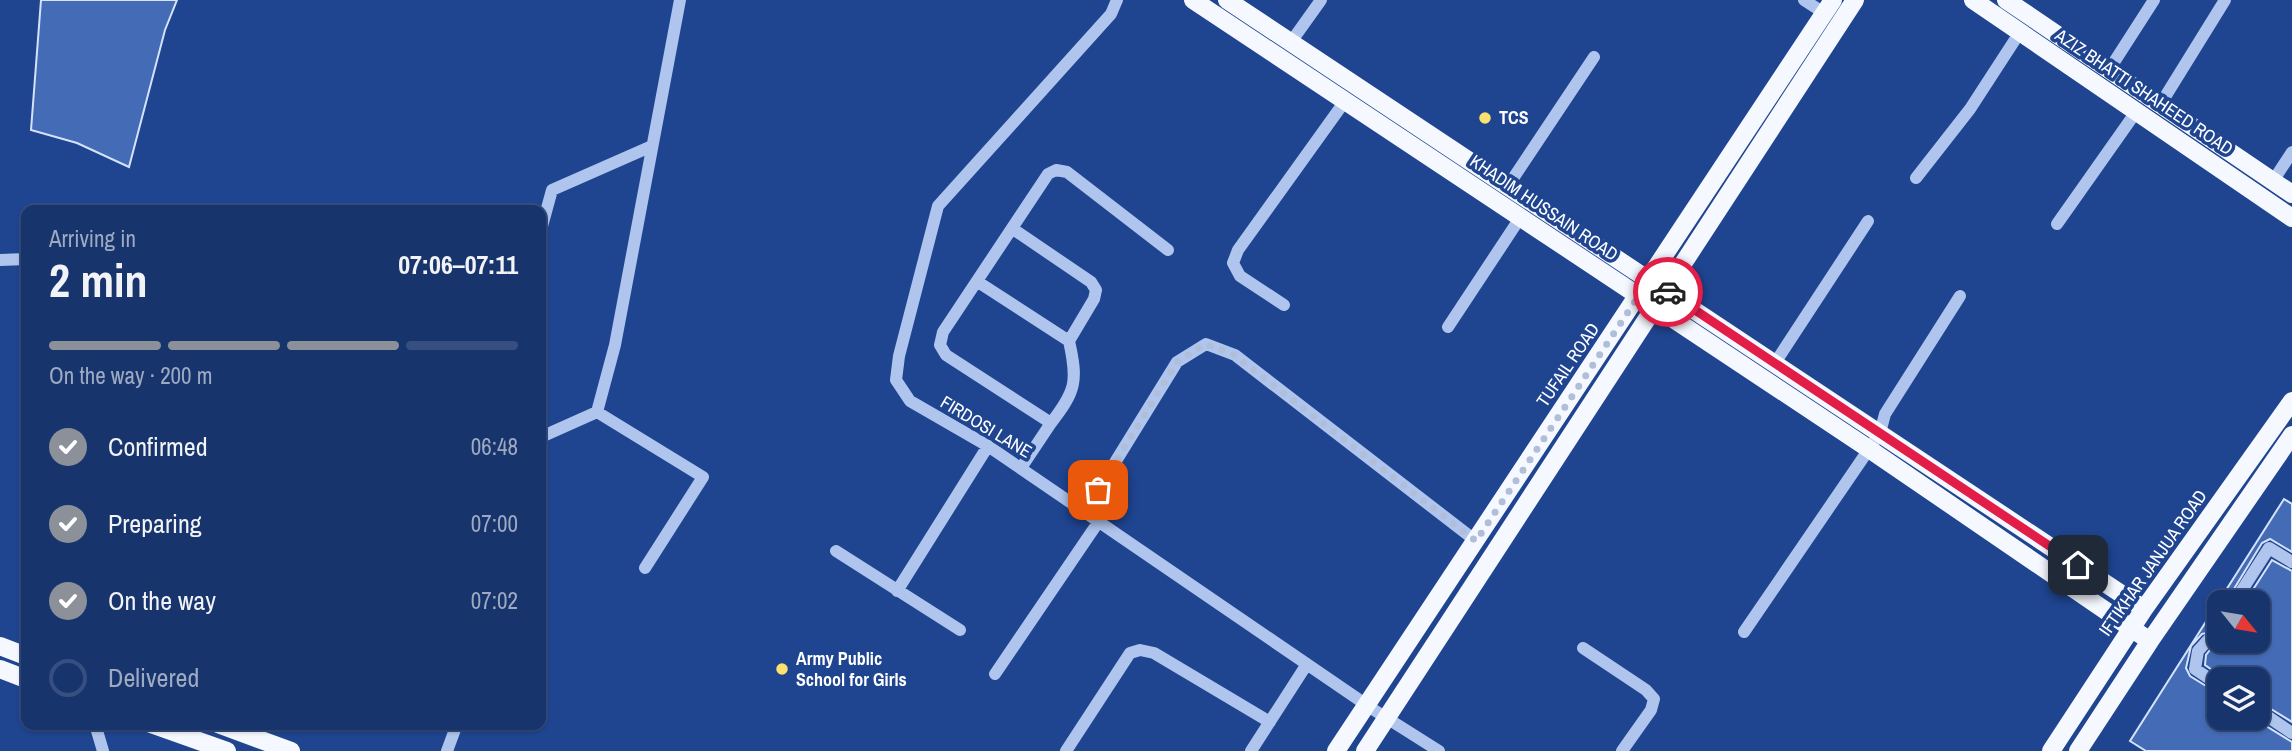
<!DOCTYPE html>
<html lang="en">
<head>
<meta charset="utf-8">
<style>
  :root { --surface:#17346d; --page:#203c72; --text:#f1f3f6; --muted:#9eaac2; --line:#364f80; --accent:#8c9099 }
  body { margin:0; font-family:"Archivo Narrow",sans-serif; background:var(--page); color:var(--text); height:100vh; display:flex; flex-direction:column; font-size:26px; white-space:nowrap }
  * { box-sizing:border-box; margin:0 }
  p { font-size:23px; color:var(--muted) }
  .icon { flex:none; width:38px; height:38px; fill:none; stroke:currentColor; stroke-width:2; stroke-linecap:round; stroke-linejoin:round }
  .map { position:relative; flex:1; overflow:hidden }
  .drawer { position:absolute; left:21px; top:205px; width:525px; height:525px; display:flex; flex-direction:column; background:var(--surface); border-radius:14px; box-shadow:0 2px 5px #0004,0 0 0 2px var(--line) }
  .drawer>* { flex:none }
  .needle { width:46px; rotate:120deg }
  .controls { position:absolute; left:2207px; top:590px; display:grid; gap:14px }
  .controls a { display:grid; place-items:center; width:63px; height:63px; border-radius:14px; background:var(--surface); box-shadow:0 2px 5px #0004,0 0 0 2px var(--line); font-size:35px }
  .pin { position:absolute; display:grid; place-items:center; width:60px; height:60px; color:#fff; margin:-30px; border-radius:14px; box-shadow:0 4px 10px #0006 }
  .courier { position:absolute; display:grid; place-items:center; width:70px; height:70px; margin:-35px; border:5px solid #e11d48; border-radius:50%; background:#fff; color:#222; box-shadow:0 2px 9px #0007 }
  .headline em { font-style:normal; font-weight:800 }
  .headline div { display:flex; flex-direction:column-reverse }
  .headline { display:flex; align-items:center; justify-content:space-between; height:119px; padding:0 28px }
  h1 { font-size:46px; font-weight:800; line-height:52px }
  .bar { display:grid; grid-template-columns:repeat(4,1fr); gap:10px 7px; align-content:center; height:84px; padding:0 28px }
  .bar i { height:9px; border-radius:5px; background:var(--line) }
  .bar .active { background:var(--accent) }
  .bar p { grid-column:span 4 }
  ol { padding:0 28px; list-style:none }
  li { display:flex; align-items:center; gap:21px; height:77px }
  li p { margin-inline-start:auto }
  li .icon { padding:7px; border-radius:50%; background:var(--accent); color:#fff; stroke-width:4 }
  li:last-child { color:var(--muted) }
  li i { width:38px; height:38px; border:4px solid var(--line); border-radius:50% }
  .map>svg:first-child { display:block }
</style>
</head>
<body>
<div class="map">
<svg width="2292" height="751" viewBox="0 0 2292 751">
  <rect width="100%" height="100%" fill="#1f4591"/>
  <!-- building -->
  <path fill="#436bb6" stroke="#d5e2fa" stroke-width="2" d="M41 0H177L165 30 129 167 77 143 31 130Z
    M2284 499 2292 504V552L2270 539 2262 543 2226 602H2219V640H2258V602H2245L2272 560 2292 571V722L2258 701V679H2225L2205 665 2206 655 2217 641 2211 632 2202 634 2191 646 2186 668 2190 676 2219 694V718H2253L2292 742V751H2146L2130 741Z"/>
  <g fill="none" stroke-linecap="round" stroke-linejoin="round">
    <!-- minor -->
    <path stroke="#afc5ed" stroke-width="12" d="M1117 0 1111 14 938 206 899 356 896 380 910 401 988 446 1374 710 1439 751
      M1804 0 1824 13
      M1291 42 1321 0
      M2109 70 2154 0
      M2160 105 2225 0
      M1916 178 1970 109 2020 32
      M2273 181 2292 152
      M1508 186 1594 57
      M2057 224 2136 112
      M1013 229 1091 282 1096 290 1094 299 1069 341C1078 381 1076 391 1051 423
      M541 230 552 190 652 146
      M0 260 26 259
      M978 282 1069 341
      M1284 305 1240 276 1233 263 1238 250 1345 101
      M1448 327 1520 218
      M1775 363 1868 221
      M597 412 703 477 645 568
      M541 437 597 412 615 345 680 0
      M1021 468 1051 423 946 355 940 345 943 332 1048 174 1056 170 1067 172 1168 250
      M1085 511 1177 362 1206 344 1235 355 1476 541
      M836 551 960 630
      M897 591 988 446
      M2235 601 2269 548 2292 562
      M1744 632 1880 433 1885 414 1960 296
      M2208 640 2198 651 2195 669 2219 685
      M1583 648 1646 690 1654 699 1651 710 1622 751
      M995 674 1099 521
      M2258 710 2292 733
      M95 724 103 751
      M447 751 457 724
      M1066 751 1130 653 1140 650 1154 653 1270 722
      M1251 751 1307 664"/>
    <!-- major -->
    <path stroke="#f5f8ff" stroke-width="18" d="M1193 0 1869 449 2150 641
      M1227 0 2144 609
      M1973 0 2292 218
      M2006 0 2292 194
      M0 646 26 656
      M0 669 26 679
      M151 724 227 751
      M218 724 291 751
      M1336 751 1833 0
      M1365 751 1855 0
      M2051 751 2144 609 2292 401
      M2078 751 2150 641 2292 435"/>
  </g>
  <g fill="none" stroke-linecap="round" stroke-linejoin="round">
    <!-- done -->
    <path stroke="#b1bed8" stroke-width="7" stroke-dasharray="0 12.6" d="M1098 490 1177 362 1206 344 1234 355 1476 541 1650 279 1668 292"/>
    <!-- route -->
    <path stroke="#e11d48" stroke-width="9" d="M1668 292 2078 565"/>
  </g>
  <!-- markers -->
  <g fill="#fce16f" stroke="#1f4591" stroke-width="2.5">
    <circle cx="1485" cy="118" r="7"/>
    <circle cx="782" cy="669" r="7"/>
  </g>
  <g text-anchor="middle" stroke-width="7" stroke-linejoin="round" paint-order="stroke">
    <!-- street labels -->
    <g font-size="18" fill="#fff" stroke="#1f4591">
      <text transform="translate(2144 92) rotate(34)" y="6">AZIZ BHATTI SHAHEED ROAD</text>
      <text transform="translate(1544 208) rotate(34)" y="6">KHADIM HUSSAIN ROAD</text>
      <text transform="translate(1568 365) rotate(-56)" y="6">TUFAIL ROAD</text>
      <text transform="translate(986 427) rotate(31)" y="6">FIRDOSI LANE</text>
      <text transform="translate(2153 563) rotate(-55)" y="6">IFTIKHAR JANJUA ROAD</text>
    </g>
    <!-- poi labels -->
    <g font-size="18" font-weight="bold" fill="#fff" stroke="#1f4591" text-anchor="start">
      <text x="1499" y="124">TCS</text>
      <text x="796" y="665">Army Public<tspan x="796" dy="21">School for Girls</tspan></text>
    </g>
  </g>
</svg>
<div class="controls">
<a><svg class="needle" viewBox="-14 -14 28 28"><path d="M0-13l5 13h-10z" fill="#e53935"/><path d="M0 13l5-13h-10z" fill="#9eaac2"/></svg></a>
<a><svg class="icon" aria-label="layers" viewBox="0 0 24 24"><path d="M12 4l9 5-9 5-9-5zM3 14l9 5 9-5"/></svg></a>
</div>
<div class="pin" style="left:1098px;top:490px;background:#ea580c"><svg class="icon" aria-label="bag" viewBox="0 0 24 24"><path d="M5 8h14l-1 12H6zM9 8a3 3 0 0 1 6 0"/></svg></div>
<div class="pin" style="left:2078px;top:565px;background:#1f2937"><svg class="icon" aria-label="home" viewBox="0 0 24 24"><path d="M3 11l9-7 9 7M6 9v11h12V9"/></svg></div>
<div class="courier" style="left:1668px;top:292px"><svg class="icon" aria-label="car" viewBox="0 0 24 24"><path d="M5 17H2v-5l4-1 3-4h7l3 4 3 1v5h-3M9 17h6M6 11h13"/><circle cx="7" cy="17" r="2"/><circle cx="17" cy="17" r="2"/></svg></div>
<section class="drawer">
<div class="headline"><div><h1>2 min</h1><p>Arriving in</p></div><em>07:06–07:11</em></div>
<div class="bar"><i class="active"></i><i class="active"></i><i class="active"></i><i></i><p>On the way · 200 m</p></div>
<ol>
<li><svg class="icon" aria-label="check" viewBox="0 0 24 24"><path d="M5 12l5 5 9-10"/></svg>Confirmed<p>06:48</p></li>
<li><svg class="icon" aria-label="check" viewBox="0 0 24 24"><path d="M5 12l5 5 9-10"/></svg>Preparing<p>07:00</p></li>
<li><svg class="icon" aria-label="check" viewBox="0 0 24 24"><path d="M5 12l5 5 9-10"/></svg>On the way<p>07:02</p></li>
<li><i></i>Delivered</li>
</ol>
</section>
</div>
</body>
</html>
